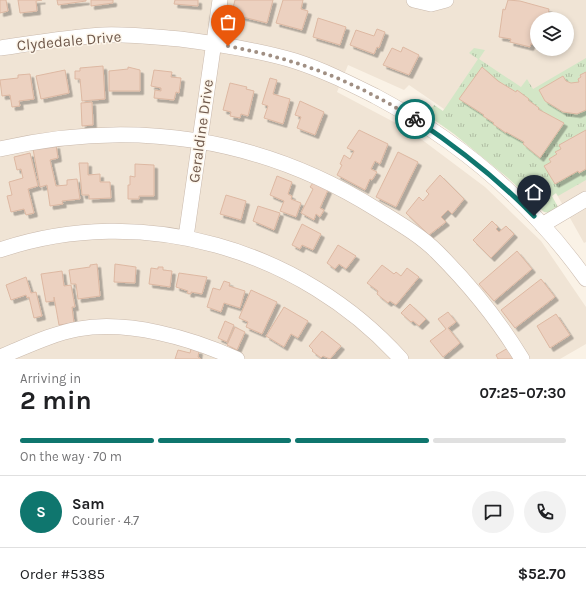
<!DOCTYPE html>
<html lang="en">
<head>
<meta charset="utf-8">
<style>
  :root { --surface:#fff; --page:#f2f2f2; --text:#202124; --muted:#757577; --line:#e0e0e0; --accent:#0f766e }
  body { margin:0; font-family:Karla,sans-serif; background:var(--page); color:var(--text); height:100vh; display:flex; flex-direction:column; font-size:15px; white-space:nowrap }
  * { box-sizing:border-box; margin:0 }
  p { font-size:13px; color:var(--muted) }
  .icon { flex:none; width:22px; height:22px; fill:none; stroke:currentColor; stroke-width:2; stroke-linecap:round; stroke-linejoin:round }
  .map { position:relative; height:359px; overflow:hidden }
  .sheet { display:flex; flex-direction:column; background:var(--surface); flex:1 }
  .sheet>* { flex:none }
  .buttons { position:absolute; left:530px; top:12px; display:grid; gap:8px }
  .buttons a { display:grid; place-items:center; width:44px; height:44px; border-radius:50%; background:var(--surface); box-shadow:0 2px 6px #0003; font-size:20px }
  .pin { position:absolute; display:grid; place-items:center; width:34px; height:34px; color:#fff; margin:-41px -17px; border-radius:50% 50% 50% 0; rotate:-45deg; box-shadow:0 0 4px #0007 }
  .pin .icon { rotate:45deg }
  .courier { position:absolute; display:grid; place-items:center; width:40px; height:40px; margin:-20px; border:3px solid #0f766e; border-radius:50%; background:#fff; color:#222; box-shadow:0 1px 5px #0007 }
  .head em { font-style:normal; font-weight:700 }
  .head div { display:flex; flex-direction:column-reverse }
  .head { display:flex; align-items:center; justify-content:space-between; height:68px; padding:0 20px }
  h1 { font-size:26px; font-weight:700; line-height:30px }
  .bar { display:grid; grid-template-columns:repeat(4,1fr); gap:6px 4px; align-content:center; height:48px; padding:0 20px }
  .bar i { height:5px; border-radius:3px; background:var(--line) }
  .bar .selected { background:var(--accent) }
  .bar p { grid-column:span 4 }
  .line { display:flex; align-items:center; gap:10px; padding:0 20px; border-top:1px solid var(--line) }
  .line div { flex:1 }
  .round { display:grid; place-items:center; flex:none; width:42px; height:42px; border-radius:21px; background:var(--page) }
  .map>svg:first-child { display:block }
</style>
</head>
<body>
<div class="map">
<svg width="586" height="359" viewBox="0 0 586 359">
  <defs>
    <pattern id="grass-tufts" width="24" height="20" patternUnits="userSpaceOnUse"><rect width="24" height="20" fill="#d3e6c6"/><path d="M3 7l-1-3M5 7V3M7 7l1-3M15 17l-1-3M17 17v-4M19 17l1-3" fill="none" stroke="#b0bda3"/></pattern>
    <filter id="shadow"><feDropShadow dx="3.5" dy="3.5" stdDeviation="0" flood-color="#0004"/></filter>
  </defs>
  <rect width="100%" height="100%" fill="#faf2e6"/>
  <!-- residential -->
  <path fill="#f0e4d5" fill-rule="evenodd" d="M0 0H586V242L584 243 556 193 548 198 443 111 444 109 409 85 404 90 348 65 337 92 409 130 485 187 541 241 586 307V344L560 359H0ZM537 19H567V49H537Z"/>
  <!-- grass -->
  <path fill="url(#grass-tufts)" d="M474 48 485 50 479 59 521 87 527 79 533 89 586 58V180L558 196 556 193 552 196 559 209 551 213 544 212 508 178 454 134 430 117V110L434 105 443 111 478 59 469 53Z"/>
  <!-- building -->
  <path fill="#ecd1c0" stroke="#ddb8a2" filter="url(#shadow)" d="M0 0H6L8 11 0 13Z
    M18 0H42L36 1 37 11 20 13Z
    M57 0H86V1L58 5Z
    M91 0H113V3L91 6Z
    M175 0H198V6L174 4Z
    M235 0H273L267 23 239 16 240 14 232 12Z
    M283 0H303L301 9 308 11 302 30 276 23Z
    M508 0 520 1 549 9 547 19H537V45L531 44 530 47 510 42 511 39 499 37 503 9 505 10Z
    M318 18 346 27 340 45 313 37Z
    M377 29 385 32 379 48 377 47 374 54 350 45 356 30 374 36Z
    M403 47 419 55 409 75 383 65 392 48 401 52Z
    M103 66 105 99 82 101 80 79H75V71H80V68Z
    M128 67 140 70V91H109V71L128 69Z
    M482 67 498 81 516 92 517 90 529 99 528 100 539 108 538 109 564 123 540 158 523 144 524 142 506 132V133L493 124 494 123 483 116 484 115 459 99Z
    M65 70 69 93 41 99 36 76Z
    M154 70 172 72 171 77 181 78 179 93 176 92 174 100 154 98 155 90 161 91V88L151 86Z
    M586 72V110L577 114 563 112 545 101 539 90 563 76 566 81 571 83 579 82 578 79 581 77 580 75Z
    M30 74 34 99 19 101 20 106 12 107 10 95 2 96 0 80 18 78V75Z
    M270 78 277 80 273 94 290 99 283 124 264 118 268 106 262 104Z
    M230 83 247 87 246 89 254 91 248 116 241 114 240 118 230 116 231 112 223 110Z
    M300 101 324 112 315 135 297 128 301 117 295 115Z
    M92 102 93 125 82 126 81 103Z
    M359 130 388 144 380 164 375 161 371 169 377 172 372 180 370 179 365 190 337 175 342 165 340 164 344 155 350 159 354 151 347 148Z
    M586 130V169L579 173 578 171 555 184 544 166 551 162 549 159 557 154 555 152 561 149 559 145Z
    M56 145 58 158 50 160 56 186 67 185V180L77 179 80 199 62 201 63 204 50 206 47 185 40 187 33 149Z
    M398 152 418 162 396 207 376 197Z
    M30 153 38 186 28 189 34 213 26 215 24 209 11 212 7 196 12 195 9 182 23 178 21 169 17 170 14 157Z
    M79 163H88V175L100 174V182H110L111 198 89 199V195H82Z
    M135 164 154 165V196H139V199H128V185H130V176L135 177Z
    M440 175 464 199 452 214 448 210 441 217 446 222 429 235 406 213 419 197 423 201 429 194 426 191Z
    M277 176 292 182 288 194 292 196 291 199 301 203 296 217 280 211 284 201 270 195Z
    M313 183 328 190 320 208 324 210 320 217 316 214 314 220 301 213 313 189 310 187Z
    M226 195 246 201 241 220 220 214Z
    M258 206 280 213 274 230 253 221Z
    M492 221 498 227 496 229 499 232 506 226 514 234 491 258 473 240Z
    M302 224 321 234 313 250 302 245 300 249 292 245Z
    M338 245 356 256 346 269 339 264 335 269 327 263Z
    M517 251 532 269 494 301 479 284Z
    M97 264 100 296 78 299 76 284H71L69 270 90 267V265Z
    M115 264 136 267 135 283 114 282Z
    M382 265 394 274 396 272 401 276 407 268 419 277 396 305 390 301 388 303 377 294 378 291 367 283Z
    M158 267H163V270L172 271 170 287 149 284 151 268 158 269Z
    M62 271 64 286 71 285 75 307H72L74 323 59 325 54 297V301L46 302 41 274Z
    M179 273 207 277 202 294 191 292V294L187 293 188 291 176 287Z
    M26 277 31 293 36 292 42 316 34 318 29 297 27 298 26 295 11 300 6 285Z
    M541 279 555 297 515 328 501 310Z
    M224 281 230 283 229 286 245 291 240 308 224 303 221 312 207 307 213 288 220 290Z
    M251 290 277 302 262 334 246 327 248 322 239 318Z
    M410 304 426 319 419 326 413 321 411 322 401 313Z
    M284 307 308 321 298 338 291 334 284 347 266 336Z
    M448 312 456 322 448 328 460 343 443 357 430 341 446 329 438 319Z
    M556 314 570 335 550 348 537 326Z
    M225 321 234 325 227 342 218 338Z
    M235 327 245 332 237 350 227 345Z
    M322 331 341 346 330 359 323 356 321 358 312 351 313 350 309 346Z
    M508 348 515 359H498L496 355Z
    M191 349 199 351 198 357 201 359H175L178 350 190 353Z"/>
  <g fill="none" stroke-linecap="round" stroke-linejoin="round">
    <defs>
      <path id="minor" d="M414 0 431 4 446 0
        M0 48C34 43 69 37 103 35 129 34 155 37 180 39 219 44 258 50 295 61 323 70 349 83 375 96 458 140 531 202 586 279
        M0 149C132 118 261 137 376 209 397 222 420 235 437 252 469 284 499 321 522 359
        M542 225 586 199
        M186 237 220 0
        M0 250C142 202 302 249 401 359
        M0 357C25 347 51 334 78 329 128 320 191 338 237 359"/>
    </defs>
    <!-- minor casing -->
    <use href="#minor" stroke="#cabaad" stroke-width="16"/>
    <!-- minor -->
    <use href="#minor" stroke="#fff" stroke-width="15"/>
  </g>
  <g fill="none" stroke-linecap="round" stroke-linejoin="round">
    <!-- done -->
    <path stroke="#a08f83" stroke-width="4" stroke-dasharray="0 7.2" d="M228 46C300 60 352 80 415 119"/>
    <!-- route -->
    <path stroke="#0f766e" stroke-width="5" d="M415 119C458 148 498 179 534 216"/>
  </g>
  <g text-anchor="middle" stroke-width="3" stroke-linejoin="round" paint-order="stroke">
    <!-- street labels -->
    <g font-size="15" fill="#705a4d" stroke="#fdf6eb">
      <text transform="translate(69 41) rotate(-5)" y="5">Clydedale Drive</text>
      <text transform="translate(201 131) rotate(-82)" y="5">Geraldine Drive</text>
    </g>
  </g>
</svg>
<div class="buttons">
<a><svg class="icon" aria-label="layers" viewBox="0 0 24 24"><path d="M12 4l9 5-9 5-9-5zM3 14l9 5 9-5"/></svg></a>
</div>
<div class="pin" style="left:228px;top:46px;background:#ea580c"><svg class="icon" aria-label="bag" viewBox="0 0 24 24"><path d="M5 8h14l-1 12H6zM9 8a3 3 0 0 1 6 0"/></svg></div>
<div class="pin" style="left:534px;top:216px;background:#1f2937"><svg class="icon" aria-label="home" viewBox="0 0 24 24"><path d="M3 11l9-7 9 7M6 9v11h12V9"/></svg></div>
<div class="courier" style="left:415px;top:119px"><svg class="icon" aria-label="bike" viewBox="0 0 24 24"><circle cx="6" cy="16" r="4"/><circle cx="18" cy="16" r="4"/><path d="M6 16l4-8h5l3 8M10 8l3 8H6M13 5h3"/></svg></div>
</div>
<section class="sheet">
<div class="head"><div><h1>2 min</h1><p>Arriving in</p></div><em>07:25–07:30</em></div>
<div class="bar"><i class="selected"></i><i class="selected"></i><i class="selected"></i><i></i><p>On the way · 70 m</p></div>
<div class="line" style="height:72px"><b class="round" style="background:var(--accent);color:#fff">S</b><div><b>Sam</b><p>Courier · 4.7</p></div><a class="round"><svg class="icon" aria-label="chat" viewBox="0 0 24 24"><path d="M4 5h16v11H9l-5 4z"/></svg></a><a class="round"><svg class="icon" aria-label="phone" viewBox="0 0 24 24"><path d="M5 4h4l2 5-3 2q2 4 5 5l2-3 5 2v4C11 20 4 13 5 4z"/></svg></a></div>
<div class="line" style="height:52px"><div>Order #5385</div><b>$52.70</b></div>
</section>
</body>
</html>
